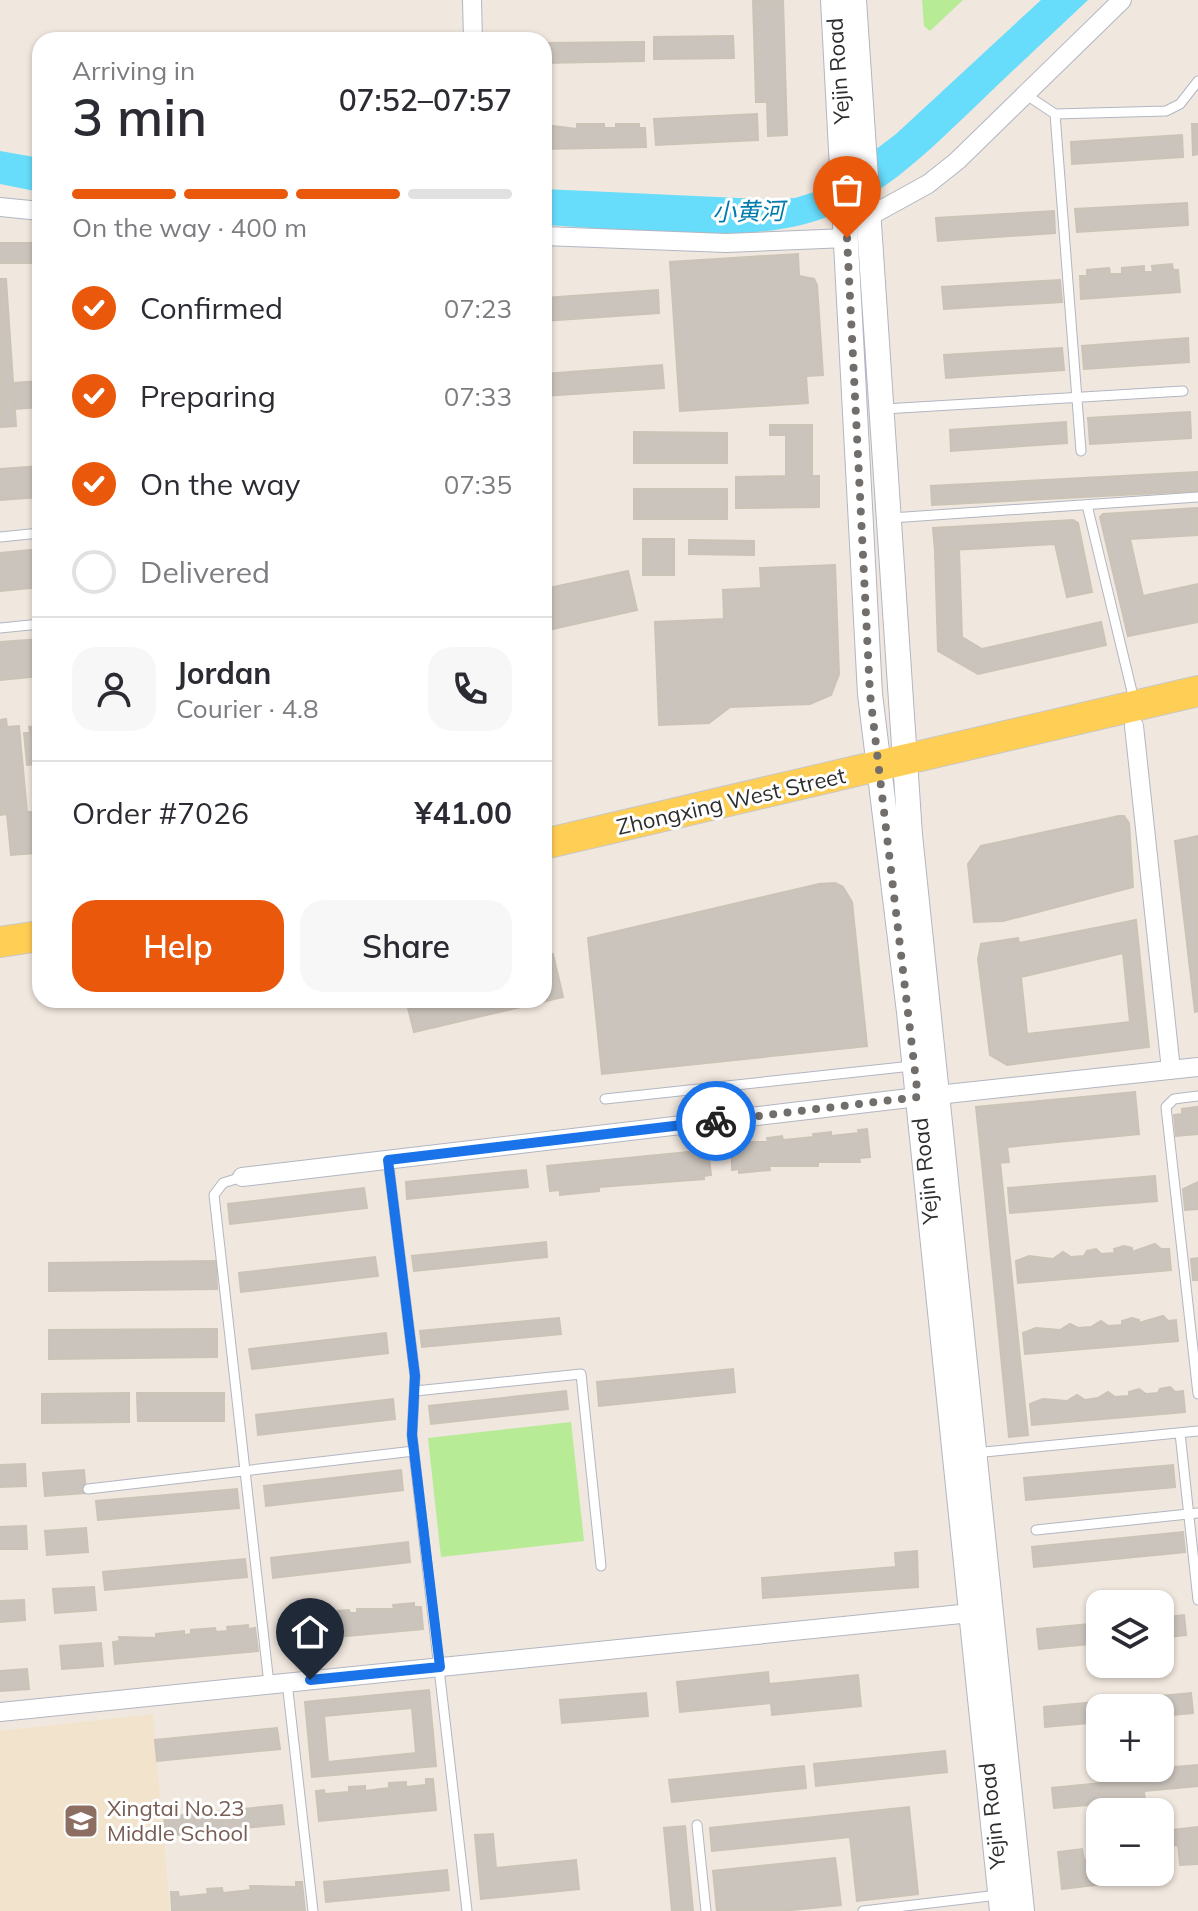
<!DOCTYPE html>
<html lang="en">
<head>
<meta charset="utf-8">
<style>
  :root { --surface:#fff; --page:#f7f7f7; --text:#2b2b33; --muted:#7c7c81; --line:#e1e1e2; --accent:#ea580c }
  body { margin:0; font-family:Mulish,"Noto Sans SC",sans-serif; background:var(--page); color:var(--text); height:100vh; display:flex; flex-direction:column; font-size:30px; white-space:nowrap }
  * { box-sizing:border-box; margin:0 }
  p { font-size:26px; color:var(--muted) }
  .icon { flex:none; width:44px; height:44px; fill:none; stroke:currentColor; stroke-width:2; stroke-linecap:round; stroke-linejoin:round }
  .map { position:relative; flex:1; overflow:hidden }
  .panel { position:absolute; left:32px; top:32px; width:520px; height:976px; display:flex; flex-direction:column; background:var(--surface); border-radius:24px; box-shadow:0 2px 6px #0004 }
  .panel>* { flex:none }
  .controls { position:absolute; left:1086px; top:1590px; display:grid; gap:16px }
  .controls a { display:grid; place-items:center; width:88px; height:88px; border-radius:16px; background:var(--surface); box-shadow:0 2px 6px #0004; font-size:40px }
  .pin { position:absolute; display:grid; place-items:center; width:68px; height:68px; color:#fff; margin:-82px -34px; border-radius:50% 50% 50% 0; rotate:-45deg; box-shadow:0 0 8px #0007 }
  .pin .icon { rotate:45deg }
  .courier { position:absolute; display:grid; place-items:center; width:80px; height:80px; margin:-40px; border:6px solid #1a73e8; border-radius:50%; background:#fff; color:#222; box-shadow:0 2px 10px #0007 }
  .headline em { font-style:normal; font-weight:600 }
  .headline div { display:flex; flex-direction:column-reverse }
  .headline { display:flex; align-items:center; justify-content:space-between; height:136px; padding:0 40px }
  h1 { font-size:52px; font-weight:600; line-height:60px }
  .bar { display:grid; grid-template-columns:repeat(4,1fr); gap:12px 8px; align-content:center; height:96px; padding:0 40px }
  .bar i { height:10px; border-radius:6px; background:var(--line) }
  .bar .current { background:var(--accent) }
  .bar p { grid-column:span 4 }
  .line { display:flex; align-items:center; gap:20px; padding:0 40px; border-top:2px solid var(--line) }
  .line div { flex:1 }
  .round { display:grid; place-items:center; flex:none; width:84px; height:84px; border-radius:24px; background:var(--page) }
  ol { padding:0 40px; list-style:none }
  li { display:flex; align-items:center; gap:24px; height:88px }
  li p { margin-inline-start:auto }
  li .icon { padding:8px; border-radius:50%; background:var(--accent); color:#fff; stroke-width:4 }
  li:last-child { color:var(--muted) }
  li i { width:44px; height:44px; border:4px solid var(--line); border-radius:50% }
  .action { display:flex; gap:16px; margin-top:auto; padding:16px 40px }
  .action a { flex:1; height:92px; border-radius:24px; background:var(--accent); color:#fff; font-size:32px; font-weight:600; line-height:92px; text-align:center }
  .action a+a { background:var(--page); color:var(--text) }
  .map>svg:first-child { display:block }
</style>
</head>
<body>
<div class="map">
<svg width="1198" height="1911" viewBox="0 0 1198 1911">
  <rect width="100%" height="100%" fill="#f0e7de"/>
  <!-- education -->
  <path fill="#f2e4cc" d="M153 1714 170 1911H0V1731Z"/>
  <!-- green -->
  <path fill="#b7eb95" d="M922 0H963L930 31 924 26Z
    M571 1422 584 1541 441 1557 428 1438Z"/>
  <!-- water -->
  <path fill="#67dcfb" d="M1041 0H1088C1051 35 1014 69 978 104 926 153 876 206 805 224 726 244 625 229 544 225V189L760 199 795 198 824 189 896 134Z
    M0 151 40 158V192L0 184Z"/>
  <!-- building -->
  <path fill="#cbc4bd" stroke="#ccc3b7" stroke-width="2" fill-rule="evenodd" d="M753 0H783L787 135 768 136 767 102H756Z
    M733 36 734 58 654 59V37Z
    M644 42V61L544 63V43Z
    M757 114 758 140 656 145 654 119Z
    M577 124H604V128H616V124H639V128H645L646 147 544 149V125L577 129Z
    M1192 124H1198V154L1193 155Z
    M1182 135 1183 157 1072 164 1071 142Z
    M1187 203 1188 225 1077 232 1075 209Z
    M1054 211 1055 233 938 241 936 218Z
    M0 243H40V263H0Z
    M798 254 799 276 814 279 817 285 823 375 806 376 808 403 680 411 670 262Z
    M1172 264 1173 270H1178L1180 292 1081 299 1080 276H1087V270L1109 268 1110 274H1122V268L1144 266V272H1153L1152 266Z
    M0 279H6L16 426 0 427Z
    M1060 280 1062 302 944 309 942 287Z
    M658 290 659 313 544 321V298Z
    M1188 338 1189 362 1084 369 1082 346Z
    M1062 348 1064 370 946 378 944 355Z
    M662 365 664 388 544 396V374Z
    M40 381V407L14 409 13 383Z
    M1190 412 1191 438 1090 444 1088 418Z
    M1066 422 1067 443 951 451 950 430Z
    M770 425H812V476H819V507L736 508V477L786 476V435H770Z
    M634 432 727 433V463H634Z
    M40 466V497L0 500V469Z
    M1198 472V491L932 505 931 486Z
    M634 489H727V519H634Z
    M1198 508V535L1130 539 1143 596 1198 584V622L1128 636 1100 517 1103 514Z
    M1073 520 1078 523 1092 592 1067 597 1055 544 935 551 933 528Z
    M643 539H674V575H643Z
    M689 540 754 541V555L689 554Z
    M40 549V587L0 591V553Z
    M959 550 962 637 982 649 1101 622 1106 645 978 674 938 651 935 551Z
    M835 565 839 674 831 695 810 704 730 707 709 723 659 725 655 622 724 619 723 590 761 588 760 568Z
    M628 571 637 610 544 631V589Z
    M40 639V676L0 680V642Z
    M6 719 7 727 19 726 27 812H32L36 853 11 855 7 814 0 815V720Z
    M39 726 40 764 27 765 24 733H30L29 727Z
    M1119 816H1124L1129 823 1133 887 1003 921 974 922 968 864 981 846Z
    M1198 836V1011L1195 1012 1175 841Z
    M835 883 843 887 852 902 867 1046 602 1074 588 938 819 884Z
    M1136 920 1149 1047 1007 1065 990 1055 978 959 981 944 1018 938 1019 943ZM1123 953 1130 1022 1027 1034 1021 977Z
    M553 954 563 997 414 1032 406 1000H544V957Z
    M1135 1092 1139 1134 1007 1147 1009 1162 982 1164 976 1107Z
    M1197 1107 1198 1134 1176 1136 1174 1115 1182 1114V1109Z
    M867 1129 870 1157 859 1158 860 1162H818V1166H769L770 1170 739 1173V1169L732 1170V1142H768L767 1138 782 1136 783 1140 814 1137 813 1134 831 1132V1136L859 1133 858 1130Z
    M708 1150 711 1175 704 1176V1179L599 1187V1191L560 1195V1190L550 1191 547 1166Z
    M1000 1162 1028 1435 1009 1437 982 1164Z
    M526 1170 528 1187 407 1199 406 1182Z
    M1155 1176 1157 1201 1010 1213 1008 1188Z
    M1198 1182V1209L1185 1210 1183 1189Z
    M364 1188 367 1208 230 1224 228 1204Z
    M546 1242 547 1257 414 1271 412 1256Z
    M1155 1244 1161 1249H1169L1171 1270 1018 1283 1016 1261 1029 1256 1053 1259 1063 1252 1071 1257 1084 1256 1087 1251 1096 1249 1101 1254 1115 1253 1114 1249 1124 1246 1132 1248V1252Z
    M375 1257 378 1276 241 1292 239 1273Z
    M1198 1258V1280H1193L1191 1259Z
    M216 1261 217 1289 49 1291V1263Z
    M1163 1316 1168 1321 1176 1320 1178 1341 1025 1354 1023 1333 1036 1328 1060 1330 1070 1324 1078 1328 1091 1327 1101 1321 1108 1326 1122 1325V1321L1132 1318 1139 1320V1323Z
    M559 1318 561 1334 422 1347 420 1331Z
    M217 1329V1357L49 1359V1330Z
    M386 1333 388 1353 252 1369 249 1349Z
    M733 1369 735 1392 599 1406 597 1382Z
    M1170 1387 1175 1392 1183 1391 1185 1412 1032 1425 1030 1404 1043 1399 1067 1401 1077 1395 1085 1400 1098 1398 1108 1392 1115 1397 1129 1396V1392L1139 1389 1146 1394 1158 1393 1160 1389Z
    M566 1391 568 1409 431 1424 429 1406Z
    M129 1393V1422L42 1423V1394Z
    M137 1393H224V1421H138Z
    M393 1399 395 1419 258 1435 256 1415Z
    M25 1464 26 1486 0 1487V1465Z
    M1173 1465 1175 1487 1026 1500 1024 1478Z
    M84 1470 86 1493 45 1496 43 1473Z
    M401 1470 403 1490 266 1506 264 1486Z
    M237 1489 239 1508 98 1520 96 1501Z
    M26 1526 27 1549H0V1527Z
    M86 1528 88 1552 47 1555 45 1531Z
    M1183 1532 1185 1552 1034 1567 1032 1547Z
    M408 1542 410 1562 273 1578 271 1558Z
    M917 1551 918 1587 763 1598 762 1578 896 1567 895 1553Z
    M245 1559 247 1577 105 1590 103 1572Z
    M94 1587 96 1610 55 1613 53 1589Z
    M24 1600 25 1620 0 1622V1601Z
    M414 1603V1607H421L423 1629 281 1642 279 1620 286 1619 285 1615 322 1616V1612L349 1610 350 1613H357V1609H394L393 1605Z
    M1184 1615 1186 1635 1160 1638V1618Z
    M1100 1623V1643L1039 1649 1037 1629Z
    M248 1625V1629L255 1628 258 1651 115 1664 113 1642 120 1641 119 1637 156 1638V1634L184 1631V1635L191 1634V1630L215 1628 216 1632 228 1631 227 1627Z
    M101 1643 103 1666 62 1669 60 1646Z
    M27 1669 29 1689 0 1691V1671Z
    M768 1672 769 1684 858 1675 861 1706 772 1715 771 1703 680 1712 677 1682Z
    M429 1690 436 1766 312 1777 305 1702ZM412 1708 416 1753 328 1762 324 1716Z
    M646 1693 648 1716 562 1723 560 1700Z
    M1191 1693 1193 1713 1160 1716V1708H1100V1722L1045 1727 1044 1707Z
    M277 1728 280 1749 157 1761 155 1740Z
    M945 1751 947 1772 816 1786 814 1764Z
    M1198 1765V1786L1144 1791 1145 1800 1054 1808 1052 1788 1142 1779 1141 1770Z
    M804 1766 806 1788 672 1802 669 1780Z
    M426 1779H433L436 1810 319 1821 316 1791 324 1790 325 1794 349 1792V1787L365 1786V1791L389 1788V1783L406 1782V1787L426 1785Z
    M282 1805 284 1824 166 1836 164 1817Z
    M909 1807 918 1894 857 1901 850 1837 712 1851 710 1828Z
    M685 1826 693 1911H672L664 1828Z
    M1198 1827V1864L1180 1865 1178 1845 1165 1846 1164 1831Z
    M493 1834 496 1868 576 1860 579 1889 481 1899 475 1835Z
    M1082 1849 1084 1860 1100 1858V1872H1156V1878L1062 1889 1058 1852Z
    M835 1858 841 1905 782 1911H717L713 1871Z
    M447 1870 449 1890 326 1902 324 1882Z
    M296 1882H302L305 1911H172L171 1892H178L179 1897 208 1894 207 1889 222 1888 223 1893 251 1890 250 1886 296 1887Z"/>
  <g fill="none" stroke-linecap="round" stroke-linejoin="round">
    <defs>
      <path id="service" d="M1025 94 1055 114 1166 111 1180 104 1198 81
        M1055 114 1081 451
        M884 409 1183 391
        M1087 505 1134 700
        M891 518 1198 497
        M0 537 40 533
        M0 628 40 624
        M1198 1096 1174 1099 1166 1107 1198 1394
        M605 1099 912 1066
        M388 1160 415 1376 412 1435 467 1911
        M242 1177 223 1183 214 1195 269 1684
        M415 1391 581 1374 601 1566
        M1180 1433 1198 1600
        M974 1453 1198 1431
        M88 1489 414 1451
        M1036 1530 1198 1513
        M287 1682 313 1911
        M697 1825 706 1911
        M863 1911 998 1895"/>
      <path id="minor" d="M472 0 473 40
        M0 207 40 211
        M868 217 928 184 957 161 1122 0
        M544 236 726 243 847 238
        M1134 726 1171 1070
        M937 1095 1198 1067
        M242 1177 918 1097
        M0 1712 971 1613"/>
      <path id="tertiary" d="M833 0 870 694 909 1012 1002 1911
        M854 0 910 835 1022 1911"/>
      <path id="primary" d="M544 844 1198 691
        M0 942 40 936"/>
    </defs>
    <!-- service casing -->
    <use href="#service" stroke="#b2b6c2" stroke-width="11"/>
    <!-- minor casing -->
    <use href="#minor" stroke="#b2b6c2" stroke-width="20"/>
    <!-- tertiary casing -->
    <use href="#tertiary" stroke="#b2b6c2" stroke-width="26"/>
    <!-- primary casing -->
    <use href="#primary" stroke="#c8c8c8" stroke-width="32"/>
    <!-- service -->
    <use href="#service" stroke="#fff" stroke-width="9"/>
    <!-- minor -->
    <use href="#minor" stroke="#fff" stroke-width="18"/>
    <!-- tertiary -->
    <use href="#tertiary" stroke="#fff" stroke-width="24"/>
    <!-- primary -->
    <use href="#primary" stroke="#ffce54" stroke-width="30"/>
  </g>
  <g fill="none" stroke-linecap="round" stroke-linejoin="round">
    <!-- done -->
    <path stroke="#716e6b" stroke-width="8" stroke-dasharray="0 14.4" d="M716 1121 918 1097 870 694 847 238"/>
    <!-- route -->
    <path stroke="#1a73e8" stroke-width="10" d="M310 1680 440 1667 412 1435 415 1376 388 1160 716 1121"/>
  </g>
  <!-- icons -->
  <defs>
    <symbol id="school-square" viewBox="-11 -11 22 22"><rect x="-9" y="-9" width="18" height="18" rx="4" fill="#8d6e63" stroke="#fff"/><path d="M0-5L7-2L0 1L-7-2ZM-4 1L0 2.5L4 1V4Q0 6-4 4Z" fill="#fff"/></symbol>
  </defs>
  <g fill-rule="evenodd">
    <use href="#school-square" x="61" y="1801" width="40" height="40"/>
  </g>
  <g text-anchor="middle" stroke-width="6" stroke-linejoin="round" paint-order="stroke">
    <!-- street labels -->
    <g font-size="22" fill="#2d2d2d" stroke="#fff">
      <text transform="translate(838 71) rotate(-94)" y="8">Yejin Road</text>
      <text transform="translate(731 801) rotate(-13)" y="8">Zhongxing West Street</text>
      <text transform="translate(925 1171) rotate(-96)" y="8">Yejin Road</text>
      <text transform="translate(992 1816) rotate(-96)" y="8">Yejin Road</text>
    </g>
    <!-- education labels -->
    <g font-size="22" fill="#785e54" stroke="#fff" text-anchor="start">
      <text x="107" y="1816">Xingtai No.23<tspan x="107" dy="25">Middle School</tspan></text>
    </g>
    <!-- water labels -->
    <g font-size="24" font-style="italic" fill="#007bae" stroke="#fff">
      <text transform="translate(748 212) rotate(-1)" y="8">小黄河</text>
    </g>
  </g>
</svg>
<div class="controls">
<a><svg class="icon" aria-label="layers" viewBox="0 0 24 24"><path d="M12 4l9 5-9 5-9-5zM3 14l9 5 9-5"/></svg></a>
<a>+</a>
<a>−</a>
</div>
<div class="pin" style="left:847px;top:238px;background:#ea580c"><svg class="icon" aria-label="bag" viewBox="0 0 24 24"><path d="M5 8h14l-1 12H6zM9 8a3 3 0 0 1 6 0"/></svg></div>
<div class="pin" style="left:310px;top:1680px;background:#1f2937"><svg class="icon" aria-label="home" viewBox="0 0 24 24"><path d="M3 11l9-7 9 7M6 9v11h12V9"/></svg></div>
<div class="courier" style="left:716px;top:1121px"><svg class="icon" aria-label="bike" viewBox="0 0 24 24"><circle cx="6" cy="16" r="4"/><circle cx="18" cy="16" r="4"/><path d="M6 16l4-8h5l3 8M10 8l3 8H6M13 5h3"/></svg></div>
<section class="panel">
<div class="headline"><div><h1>3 min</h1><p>Arriving in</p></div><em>07:52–07:57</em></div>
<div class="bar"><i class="current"></i><i class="current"></i><i class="current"></i><i></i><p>On the way · 400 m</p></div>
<ol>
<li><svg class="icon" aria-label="check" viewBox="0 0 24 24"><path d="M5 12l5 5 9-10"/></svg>Confirmed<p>07:23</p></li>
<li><svg class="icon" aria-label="check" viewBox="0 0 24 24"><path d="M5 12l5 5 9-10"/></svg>Preparing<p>07:33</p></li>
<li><svg class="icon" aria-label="check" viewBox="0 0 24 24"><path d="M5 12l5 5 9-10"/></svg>On the way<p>07:35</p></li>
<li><i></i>Delivered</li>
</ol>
<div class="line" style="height:144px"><a class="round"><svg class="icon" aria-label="person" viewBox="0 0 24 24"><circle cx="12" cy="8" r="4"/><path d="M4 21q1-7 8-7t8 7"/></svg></a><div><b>Jordan</b><p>Courier · 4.8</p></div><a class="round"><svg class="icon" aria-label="phone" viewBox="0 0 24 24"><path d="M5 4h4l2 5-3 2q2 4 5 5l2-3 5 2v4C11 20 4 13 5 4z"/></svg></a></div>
<div class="line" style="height:104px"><div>Order #7026</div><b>¥41.00</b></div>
<div class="action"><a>Help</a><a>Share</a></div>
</section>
</div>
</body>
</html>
